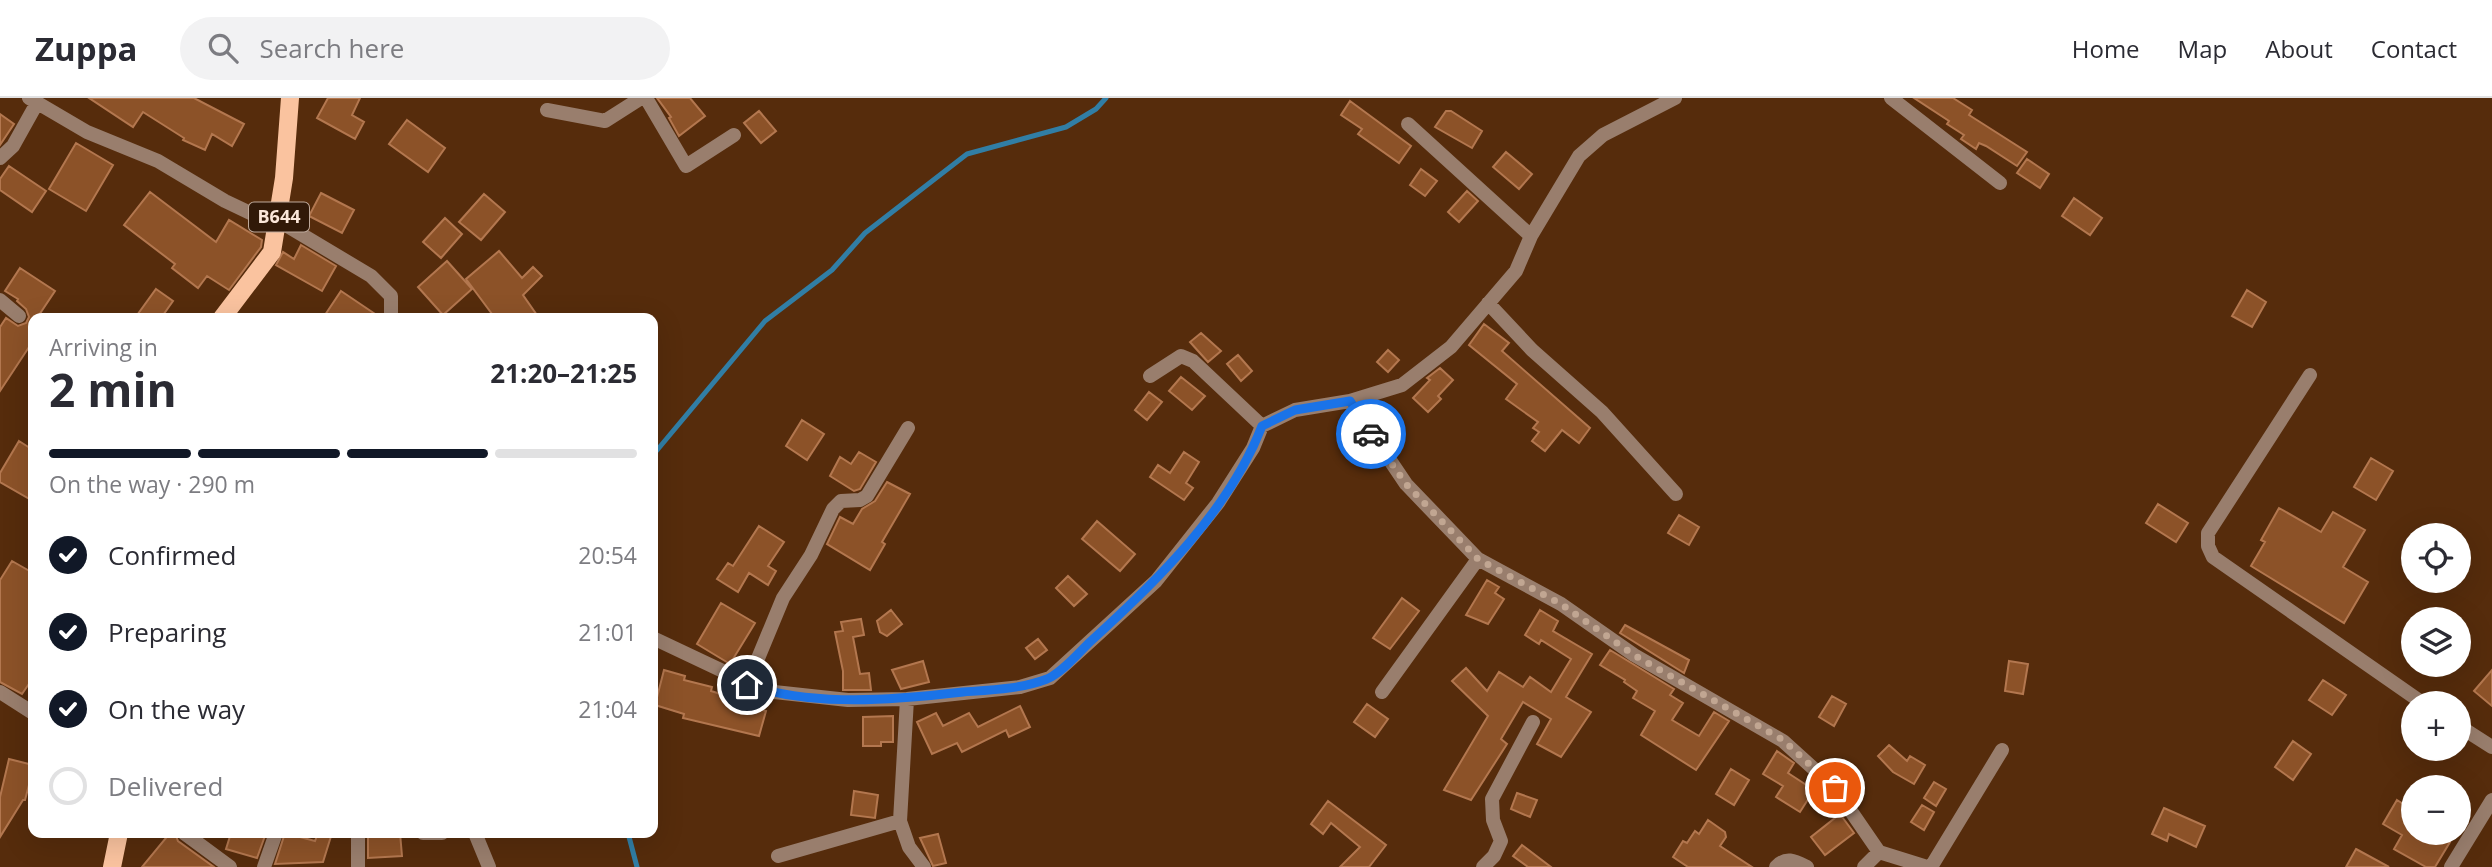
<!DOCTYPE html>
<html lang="en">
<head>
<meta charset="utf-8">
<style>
  :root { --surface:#fff; --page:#f2f2f3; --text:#2b2b33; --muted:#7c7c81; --line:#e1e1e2; --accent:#111827 }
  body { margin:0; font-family:"Open Sans",sans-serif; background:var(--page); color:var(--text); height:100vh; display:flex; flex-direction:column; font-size:26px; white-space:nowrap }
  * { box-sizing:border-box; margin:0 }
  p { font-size:23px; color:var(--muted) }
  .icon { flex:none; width:38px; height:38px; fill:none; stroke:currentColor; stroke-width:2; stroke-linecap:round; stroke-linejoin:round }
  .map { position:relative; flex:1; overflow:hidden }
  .drawer { position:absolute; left:28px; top:215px; width:630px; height:525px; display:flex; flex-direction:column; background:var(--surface); border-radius:14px; box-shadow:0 7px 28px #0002 }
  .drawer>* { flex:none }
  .controls { position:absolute; left:2401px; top:425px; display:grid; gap:14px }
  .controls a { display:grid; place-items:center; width:70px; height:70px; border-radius:50%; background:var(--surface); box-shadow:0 7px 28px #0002; font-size:35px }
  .pin { position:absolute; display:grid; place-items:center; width:60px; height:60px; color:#fff; margin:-30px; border:4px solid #fff; border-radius:50%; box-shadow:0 2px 7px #0007 }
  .courier { position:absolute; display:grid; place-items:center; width:70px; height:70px; margin:-35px; border:5px solid #1a73e8; border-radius:50%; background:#fff; color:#222; box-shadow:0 2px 9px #0007 }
  .overview em { font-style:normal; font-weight:700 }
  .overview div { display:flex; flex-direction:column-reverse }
  .overview { display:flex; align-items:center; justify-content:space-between; height:119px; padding:0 21px }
  h1 { font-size:46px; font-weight:700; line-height:52px }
  .bar { display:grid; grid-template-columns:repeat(4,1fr); gap:10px 7px; align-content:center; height:84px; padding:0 21px }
  .bar i { height:9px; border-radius:5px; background:var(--line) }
  .bar .selected { background:var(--accent) }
  .bar p { grid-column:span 4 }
  ol { padding:0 21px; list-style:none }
  li { display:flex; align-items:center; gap:21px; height:77px }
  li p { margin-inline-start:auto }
  li .icon { padding:7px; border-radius:50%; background:var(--accent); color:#fff; stroke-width:4 }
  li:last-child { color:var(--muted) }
  li i { width:38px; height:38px; border:4px solid var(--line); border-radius:50% }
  header { display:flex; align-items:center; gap:42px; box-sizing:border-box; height:98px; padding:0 35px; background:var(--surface); border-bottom:2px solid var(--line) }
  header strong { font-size:33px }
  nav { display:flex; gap:38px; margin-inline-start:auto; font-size:24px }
  .search { width:490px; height:63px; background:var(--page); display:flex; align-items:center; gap:18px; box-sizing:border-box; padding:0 24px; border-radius:38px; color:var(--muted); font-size:26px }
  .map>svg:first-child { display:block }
</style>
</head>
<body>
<header>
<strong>Zuppa</strong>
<div class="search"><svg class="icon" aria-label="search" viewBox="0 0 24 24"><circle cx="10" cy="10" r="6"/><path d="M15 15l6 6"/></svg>Search here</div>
<nav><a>Home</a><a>Map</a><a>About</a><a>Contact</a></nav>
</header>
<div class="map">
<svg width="2492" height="769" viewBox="0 0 2492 769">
  <rect width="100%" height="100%" fill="#562c0c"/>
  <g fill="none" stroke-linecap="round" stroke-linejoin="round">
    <!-- stream -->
    <path stroke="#317ea5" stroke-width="5" d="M653 357 765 223 832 172 865 135 967 56 1066 29 1096 11 1106 0
      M628 735 637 769"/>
  </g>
  <!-- building -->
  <path fill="#8c5228" stroke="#b3774f" stroke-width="2" d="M89 0H194L244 26 232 48 212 36 205 52 183 42 184 40 143 14 133 29Z
    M328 0H360L352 17 364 24 355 41 317 20Z
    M657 0H690L705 18 679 38 669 20 671 19Z
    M1914 0H1953L1972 12 1969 17 2027 54 2017 68 1986 48 1979 45 1976 51 1961 41 1964 37 1947 26 1949 23Z
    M1350 3 1411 48 1399 65 1358 36 1362 31 1341 17Z
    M759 13 776 33 761 45 744 25Z
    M1446 13H1451L1482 33 1472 50 1435 29Z
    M0 16 14 26 0 47Z
    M407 22 445 50 428 74 389 46Z
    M76 45 113 67 86 113 49 91Z
    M1506 54 1532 76 1519 91 1493 69Z
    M2027 61 2049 76 2040 90 2017 75Z
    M9 68 46 93 32 114 0 92V81Z
    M1421 71 1437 83 1425 98 1410 87Z
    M1467 93 1478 103 1459 124 1448 114Z
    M150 94 216 144 229 122 262 142 261 149 229 192 207 178 198 190 172 170 175 166 124 127Z
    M321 95 354 112 342 135 309 118Z
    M484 96 505 114 481 142 459 124Z
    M2074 100 2102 120 2090 137 2062 118Z
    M445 120 462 136 441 160 423 144Z
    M301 147 336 168 322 193 276 167 283 154 294 161Z
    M499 153 522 180 533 169 542 178 523 197 539 220H495L466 181Z
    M447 163 472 191 443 217 418 189Z
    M20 170 55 193 37 220H33V243L0 293V229L6 220 18 228 26 225 29 219 26 211 17 203 18 201 5 193Z
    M156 191 173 203 161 220H135Z
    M2247 192 2266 204 2252 229 2232 218Z
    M341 193 381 220H323Z
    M1484 226 1509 245 1502 253 1590 330 1579 345 1562 332 1545 353 1532 343 1539 334 1533 330 1538 324 1506 301 1517 286 1469 247Z
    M1201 235 1221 253 1208 264 1190 244Z
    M1388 252 1399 262 1388 274 1377 264Z
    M1238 257 1252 273 1241 283 1227 266Z
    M1440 270 1453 282 1438 298 1441 301 1428 314 1413 300 1430 282 1427 280Z
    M1181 279 1205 298 1192 312 1169 293Z
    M1149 294 1162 304 1147 322 1135 312Z
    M802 322 824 336 807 362 786 348Z
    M19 343 33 352V403L0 384V375Z
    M859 354 876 364 860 391 854 393 830 378 840 359 851 366Z
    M1184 354 1199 364 1186 385 1193 390 1184 402 1150 379 1158 367 1170 375Z
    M2371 360 2393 373 2376 402 2354 389Z
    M887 384 910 396 882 444 885 446 870 472 827 446 840 419 853 426 862 411 875 403Z
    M2158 406 2188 425 2176 444 2146 425Z
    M2279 410 2321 434 2333 414 2365 432 2343 469 2368 484 2344 525 2251 468 2265 444 2261 442Z
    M1679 417 1699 429 1689 447 1668 435Z
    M1097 423 1135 456 1120 473 1082 441Z
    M759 428 784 444 768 468 776 473 768 487 749 475 738 494 717 481 728 465 733 468Z
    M12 463 33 475V580L22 596 0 584V482Z
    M1068 478 1087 496 1074 508 1056 490Z
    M1487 482 1499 489 1495 495 1504 501 1488 526 1466 517Z
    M1402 500 1419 513 1390 551 1373 540Z
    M721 505 755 525 730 566 697 546Z
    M891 512 902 526 887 538 880 534 877 523Z
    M1540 512 1558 523 1553 533 1592 556 1566 599 1591 614 1561 659 1537 646 1551 621 1523 604 1501 641 1507 646 1471 702 1444 692 1488 618 1452 583 1466 570 1487 593 1499 574 1523 589 1530 579 1551 594 1571 561 1541 542 1539 546 1525 537Z
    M861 521 864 537 853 539 860 576 869 575 871 592H843V573L835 534 843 533 841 524Z
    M1625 527 1689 562 1684 575 1620 535Z
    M1038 541 1047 552 1035 561 1026 550Z
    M1610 552 1674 591 1670 597 1683 605 1672 622 1699 638 1714 614 1729 623 1696 672 1641 637 1655 613 1633 600 1637 593 1624 584 1625 582 1600 567Z
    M923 563 929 584 901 591 892 572Z
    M2009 563 2028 566 2023 596 2005 593Z
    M664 572 685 578 684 582 712 589 711 593 737 601 736 605 766 613 759 638 683 620 684 616 655 607Z
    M2492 572V608L2474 593Z
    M2323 582 2346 597 2332 617 2309 602Z
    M1832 598 1846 606 1834 628 1819 619Z
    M1367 606 1388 621 1375 639 1354 624Z
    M1020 608 1030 629 1009 639 1006 632 962 654 957 645 932 656 917 624 936 615 943 628 969 615 978 629Z
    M893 618V644H881V648H863V619Z
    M2293 643 2311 656 2293 682 2275 669Z
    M1889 647 1907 663 1910 658 1925 667 1914 686 1893 674 1878 658Z
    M1777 653 1794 665 1788 675 1814 692 1800 714 1776 699 1783 688 1763 676Z
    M9 661 33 667V672L25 702H23L0 739V699Z
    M1731 671 1749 682 1734 707 1716 696Z
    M1934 684 1946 691 1936 708 1924 700Z
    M854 693 878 697 875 720 851 717Z
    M1517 695 1537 702 1530 719 1511 711Z
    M2397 702 2413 712V735H2435L2450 744 2435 769H2426L2394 751 2402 737 2383 726Z
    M1328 703 1386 747 1369 769H1340L1360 749 1331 725 1323 736 1311 726Z
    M1922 707 1934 714 1924 732 1911 724Z
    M2164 710 2205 728 2196 749 2169 736 2167 743 2152 736Z
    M1840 716 1854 735 1825 757 1811 739Z
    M1708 722 1725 734 1726 739 1720 748 1752 769H1688L1673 759 1683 743 1687 745 1695 733 1699 736Z
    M170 735H175L178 743 214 769H142Z
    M231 735H266L257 760 226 751Z
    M285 735 315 743 318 735H332L323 764 275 766Z
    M368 735H400L402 758 368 760Z
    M938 736 946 765 933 768 920 740Z
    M1522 747 1551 769H1528L1513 758Z
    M2356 751 2389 769H2346Z"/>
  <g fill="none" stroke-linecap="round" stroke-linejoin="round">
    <!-- minor -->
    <path stroke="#997e6d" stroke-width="14" d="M29 0 87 34 158 63 225 103 261 120 279 123 371 178 391 198V220
      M646 0 686 68 734 37
      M1891 0 2000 85
      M547 12 605 23 641 0
      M1408 26 1531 138
      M0 60 13 48 37 5
      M0 202 19 218
      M1488 205 1532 252 1602 314 1676 396
      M2310 277 2208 435V448L2213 459 2424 606
      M1150 278 1181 258 1193 263 1262 328
      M1350 303 1406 386 1478 461 1561 506 1634 557 1783 643 1835 690 1879 754 1927 769
      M653 540 765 593 848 602 907 601 1020 589 1050 580 1156 483 1218 405 1253 350 1262 328 1295 312 1350 303 1402 287 1451 249 1516 173 1531 138 1579 58 1603 37 1675 0
      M747 587 783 500 811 457 833 411 841 403 860 402 867 398 908 330
      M0 594 33 615
      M1382 594 1478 461
      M907 601 900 723 909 749 924 769
      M2459 628 2492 649
      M184 735 230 769
      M358 735V769
      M423 735H442
      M475 735 489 769
      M778 758 900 723
      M264 769 276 735
      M1483 769 1494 758 1501 743 1493 722 1492 701 1533 624
      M1776 769C1786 758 1795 763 1807 769
      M1864 769 1879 754
      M1931 769 2002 652
      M2451 769 2492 702"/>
    <!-- primary -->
    <path stroke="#fac39f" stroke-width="18" d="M222 220 272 154 284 80 290 0
      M112 769 119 735"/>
  </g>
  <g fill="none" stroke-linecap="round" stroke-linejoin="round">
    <!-- done -->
    <path stroke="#c1a692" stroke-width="7" stroke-dasharray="0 12.6" d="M1371 336 1406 386 1478 461 1561 506 1634 557 1783 642 1835 690"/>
    <!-- route -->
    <path stroke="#1a73e8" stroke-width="9" d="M747 587C816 609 893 602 963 594 991 592 1021 591 1047 581 1063 574 1079 554 1091 543 1157 483 1229 413 1262 328L1295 312 1350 303 1371 336"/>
  </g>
  <g text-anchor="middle" stroke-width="6" stroke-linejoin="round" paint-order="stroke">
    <!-- shield labels -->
    <rect fill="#311908" stroke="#bea99b" stroke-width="2" x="249" y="104.5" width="60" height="29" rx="5"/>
    <g font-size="18" font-weight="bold" fill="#fbe7da">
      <text x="279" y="125">B644</text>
    </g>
  </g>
</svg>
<div class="controls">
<a><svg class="icon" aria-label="locate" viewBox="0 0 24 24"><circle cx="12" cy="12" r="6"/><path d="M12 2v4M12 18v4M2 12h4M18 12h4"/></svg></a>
<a><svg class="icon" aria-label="layers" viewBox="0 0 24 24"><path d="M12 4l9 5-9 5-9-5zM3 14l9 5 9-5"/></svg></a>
<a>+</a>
<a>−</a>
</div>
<div class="pin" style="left:1835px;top:690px;background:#ea580c"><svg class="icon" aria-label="bag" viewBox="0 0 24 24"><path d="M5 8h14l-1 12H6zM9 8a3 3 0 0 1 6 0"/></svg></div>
<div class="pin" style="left:747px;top:587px;background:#1f2937"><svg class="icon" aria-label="home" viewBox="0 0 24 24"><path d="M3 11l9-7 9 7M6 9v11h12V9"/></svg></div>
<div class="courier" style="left:1371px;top:336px"><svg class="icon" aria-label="car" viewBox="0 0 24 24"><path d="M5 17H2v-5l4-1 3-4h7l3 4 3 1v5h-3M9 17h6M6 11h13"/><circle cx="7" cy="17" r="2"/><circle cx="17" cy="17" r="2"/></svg></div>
<section class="drawer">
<div class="overview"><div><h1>2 min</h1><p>Arriving in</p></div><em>21:20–21:25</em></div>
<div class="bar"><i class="selected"></i><i class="selected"></i><i class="selected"></i><i></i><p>On the way · 290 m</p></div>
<ol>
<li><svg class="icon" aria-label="check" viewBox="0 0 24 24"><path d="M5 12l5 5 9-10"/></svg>Confirmed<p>20:54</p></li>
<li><svg class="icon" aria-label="check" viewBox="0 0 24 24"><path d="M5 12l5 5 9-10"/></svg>Preparing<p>21:01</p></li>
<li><svg class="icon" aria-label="check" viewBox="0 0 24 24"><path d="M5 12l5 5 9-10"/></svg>On the way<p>21:04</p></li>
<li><i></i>Delivered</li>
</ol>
</section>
</div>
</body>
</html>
